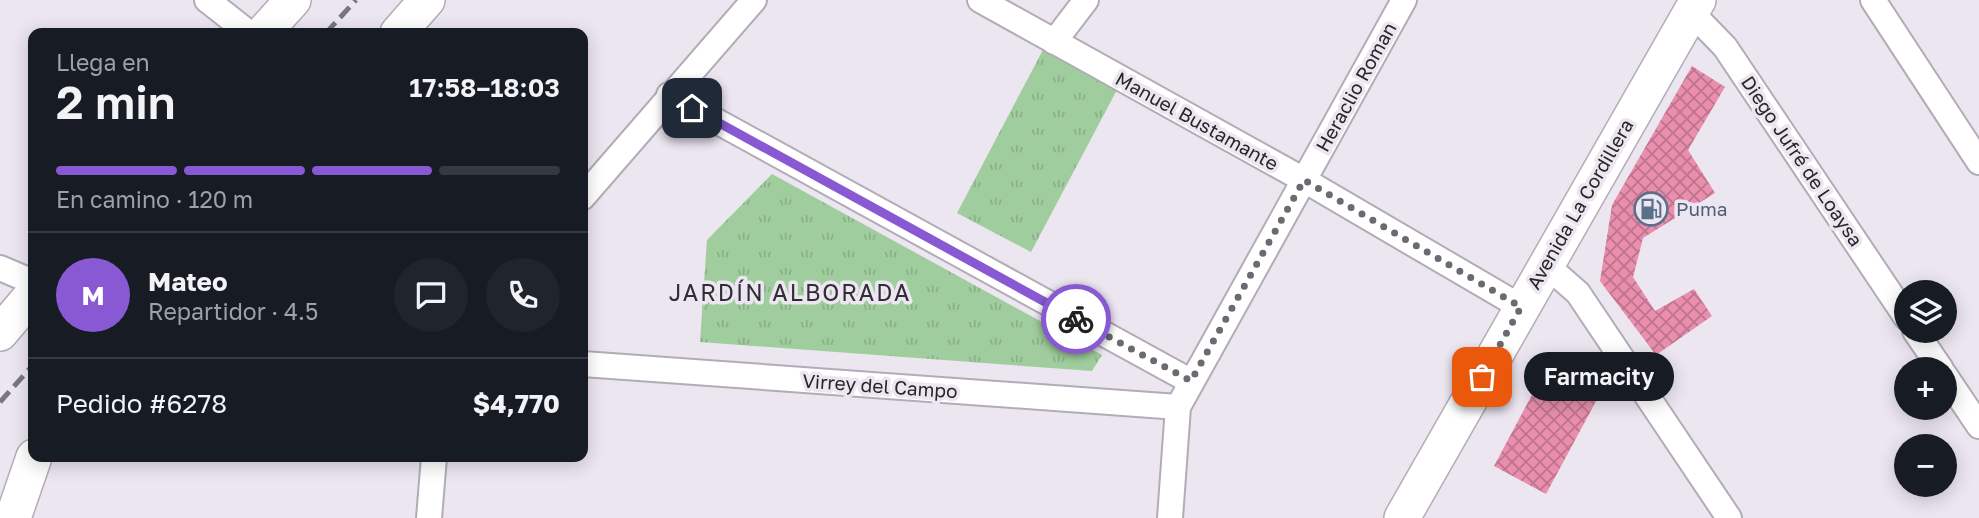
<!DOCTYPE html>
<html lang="es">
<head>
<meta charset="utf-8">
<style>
  :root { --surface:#171b24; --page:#20242c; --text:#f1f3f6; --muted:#9ea1a6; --line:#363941; --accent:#8859d2 }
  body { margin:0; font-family:"Golos Text",sans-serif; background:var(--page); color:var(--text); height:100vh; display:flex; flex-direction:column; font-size:26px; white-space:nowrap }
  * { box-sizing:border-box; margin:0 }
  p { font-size:23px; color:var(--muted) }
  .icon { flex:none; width:38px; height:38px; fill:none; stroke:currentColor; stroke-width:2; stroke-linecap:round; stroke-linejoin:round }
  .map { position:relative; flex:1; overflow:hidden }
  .drawer { position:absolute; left:28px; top:28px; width:560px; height:434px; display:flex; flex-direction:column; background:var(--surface); border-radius:14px; box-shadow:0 4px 18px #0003 }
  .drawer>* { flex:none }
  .fabs { position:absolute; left:1894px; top:280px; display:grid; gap:14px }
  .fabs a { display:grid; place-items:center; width:63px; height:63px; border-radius:50%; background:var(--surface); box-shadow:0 4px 18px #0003; font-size:35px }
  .pin { position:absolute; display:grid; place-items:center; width:60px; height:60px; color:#fff; margin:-30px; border-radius:14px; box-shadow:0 4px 10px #0006 }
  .courier { position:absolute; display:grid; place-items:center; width:70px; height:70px; margin:-35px; border:5px solid #8859d2; border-radius:50%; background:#fff; color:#222; box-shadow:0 2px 9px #0007 }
  .bubble { position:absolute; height:49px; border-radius:24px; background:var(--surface); box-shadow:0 4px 18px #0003; font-size:23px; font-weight:600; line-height:49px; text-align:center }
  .headline em { font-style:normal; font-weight:600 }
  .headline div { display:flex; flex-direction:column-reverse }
  .headline { display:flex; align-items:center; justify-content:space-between; height:119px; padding:0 28px }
  h1 { font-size:46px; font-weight:600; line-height:52px }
  .bar { display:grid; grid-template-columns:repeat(4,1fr); gap:10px 7px; align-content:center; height:84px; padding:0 28px }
  .bar i { height:9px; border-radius:5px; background:var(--line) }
  .bar .active { background:var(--accent) }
  .bar p { grid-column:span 4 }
  .line { display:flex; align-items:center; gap:18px; padding:0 28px; border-top:2px solid var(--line) }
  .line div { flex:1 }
  .round { display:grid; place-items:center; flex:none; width:74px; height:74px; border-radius:37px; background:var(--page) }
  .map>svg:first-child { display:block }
</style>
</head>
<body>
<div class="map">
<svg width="1979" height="518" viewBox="0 0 1979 518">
  <defs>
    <pattern id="park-tufts" width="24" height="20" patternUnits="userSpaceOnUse" patternTransform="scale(1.75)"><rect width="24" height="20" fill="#a0cd9d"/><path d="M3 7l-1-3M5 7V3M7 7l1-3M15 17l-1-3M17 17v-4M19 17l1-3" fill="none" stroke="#8ab087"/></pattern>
    <pattern id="building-cross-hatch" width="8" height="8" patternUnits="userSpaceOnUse" patternTransform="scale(1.75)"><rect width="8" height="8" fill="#e98eac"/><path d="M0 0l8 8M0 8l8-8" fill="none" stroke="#bd748c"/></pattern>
  </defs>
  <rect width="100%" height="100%" fill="#ece6f1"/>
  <!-- park -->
  <path fill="url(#park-tufts)" d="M1044 48 1118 88 1031 252 957 213Z
    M772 174 1102 355 1092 371 700 342 707 240Z"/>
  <!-- building -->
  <path fill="url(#building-cross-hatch)" d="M1692 66 1725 87 1688 150 1715 193 1643 238 1633 277 1655 311 1694 289 1712 316 1656 355 1600 281 1612 205Z
    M1549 363 1601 392 1546 494 1494 466Z"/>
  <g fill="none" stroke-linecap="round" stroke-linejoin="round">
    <defs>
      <path id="street" d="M207 0 249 33
        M980 0 1304 180 1521 307
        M1873 0 1979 162
        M1691 12 1725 47 1906 317
        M1054 42 1086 0
        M669 95 1190 381
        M583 197 754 0
        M1545 264 1578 293 1729 518
        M0 268 33 282
        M1915 331 1941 369
        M583 364 1178 407
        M1944 374 1979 426
        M429 518 434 457
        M1170 518 1178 407 1404 0"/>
      <path id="secondary" d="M263 33 293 0
        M398 33 427 0
        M0 333 33 294
        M13 518 34 457
        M1402 518 1698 0"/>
    </defs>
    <!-- street casing -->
    <use href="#street" stroke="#b2acb6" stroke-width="28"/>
    <!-- secondary casing -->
    <use href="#secondary" stroke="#b2acb6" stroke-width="38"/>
    <!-- street -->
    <use href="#street" stroke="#fff" stroke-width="24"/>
    <!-- secondary -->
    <use href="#secondary" stroke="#fff" stroke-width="35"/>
    <!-- rail -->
    <path stroke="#79767d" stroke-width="5" stroke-dasharray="14 7" stroke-linecap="butt" d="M326 33 356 0
      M0 402 33 365"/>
  </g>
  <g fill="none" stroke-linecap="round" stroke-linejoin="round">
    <!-- done -->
    <path stroke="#6d6970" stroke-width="7" stroke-dasharray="0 12.6" d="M1076 319 1191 381 1304 180 1521 307 1482 377"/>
    <!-- route -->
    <path stroke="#8859d2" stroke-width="9" d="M692 108 1076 319"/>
  </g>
  <!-- icons -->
  <defs>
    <symbol id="fuel-ring" viewBox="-11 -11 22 22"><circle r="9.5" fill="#ece6f1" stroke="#5c6f8a" stroke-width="1.5"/><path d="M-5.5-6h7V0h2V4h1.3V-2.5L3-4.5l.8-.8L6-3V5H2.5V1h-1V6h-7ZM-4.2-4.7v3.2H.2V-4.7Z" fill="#5c6f8a"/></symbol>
  </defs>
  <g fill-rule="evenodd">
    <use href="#fuel-ring" x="1632" y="190" width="38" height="38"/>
  </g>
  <g text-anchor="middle" stroke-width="7" stroke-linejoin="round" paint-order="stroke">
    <!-- street labels -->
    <g font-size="19" fill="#28262a" stroke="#ece6f1">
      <text transform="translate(1356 87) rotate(-61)" y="7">Heraclio Roman</text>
      <text transform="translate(1197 121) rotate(29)" y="7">Manuel Bustamante</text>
      <text transform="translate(1802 161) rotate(56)" y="7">Diego Jufré de Loaysa</text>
      <text transform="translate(1580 204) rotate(-60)" y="7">Avenida La Cordillera</text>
      <text transform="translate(880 386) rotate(4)" y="7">Virrey del Campo</text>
    </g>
    <!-- service labels -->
    <g font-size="19" fill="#4e5e75" stroke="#ece6f1" text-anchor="start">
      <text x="1676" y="216">Puma</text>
    </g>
    <!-- quarter labels -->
    <g font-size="23" letter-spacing="2" fill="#312d35" stroke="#ece6f1">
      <text x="790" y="301">JARDÍN ALBORADA</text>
    </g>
  </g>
</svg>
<div class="fabs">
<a><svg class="icon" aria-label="layers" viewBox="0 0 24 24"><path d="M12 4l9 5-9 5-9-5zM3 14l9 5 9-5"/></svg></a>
<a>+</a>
<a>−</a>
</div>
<div class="pin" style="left:1482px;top:377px;background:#ea580c"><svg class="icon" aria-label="bag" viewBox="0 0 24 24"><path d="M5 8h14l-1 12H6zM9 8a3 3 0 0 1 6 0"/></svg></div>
<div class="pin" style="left:692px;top:108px;background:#1f2937"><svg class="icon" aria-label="home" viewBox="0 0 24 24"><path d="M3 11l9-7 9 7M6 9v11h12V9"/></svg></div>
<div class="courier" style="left:1076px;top:319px"><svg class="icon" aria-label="bike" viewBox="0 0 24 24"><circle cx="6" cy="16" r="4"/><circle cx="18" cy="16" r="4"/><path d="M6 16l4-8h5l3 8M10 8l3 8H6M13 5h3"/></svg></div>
<div class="bubble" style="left:1524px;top:352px;width:150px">Farmacity</div>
<section class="drawer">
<div class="headline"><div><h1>2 min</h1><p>Llega en</p></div><em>17:58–18:03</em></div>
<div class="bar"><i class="active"></i><i class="active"></i><i class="active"></i><i></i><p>En camino · 120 m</p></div>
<div class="line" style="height:126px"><b class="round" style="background:var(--accent);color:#fff">M</b><div><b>Mateo</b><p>Repartidor · 4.5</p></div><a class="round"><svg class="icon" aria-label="chat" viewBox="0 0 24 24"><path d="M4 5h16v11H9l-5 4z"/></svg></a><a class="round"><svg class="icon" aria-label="phone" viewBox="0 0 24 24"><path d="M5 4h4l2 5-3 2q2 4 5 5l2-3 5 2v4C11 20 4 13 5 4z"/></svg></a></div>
<div class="line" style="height:91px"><div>Pedido #6278</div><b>$4,770</b></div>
</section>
</div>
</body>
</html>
